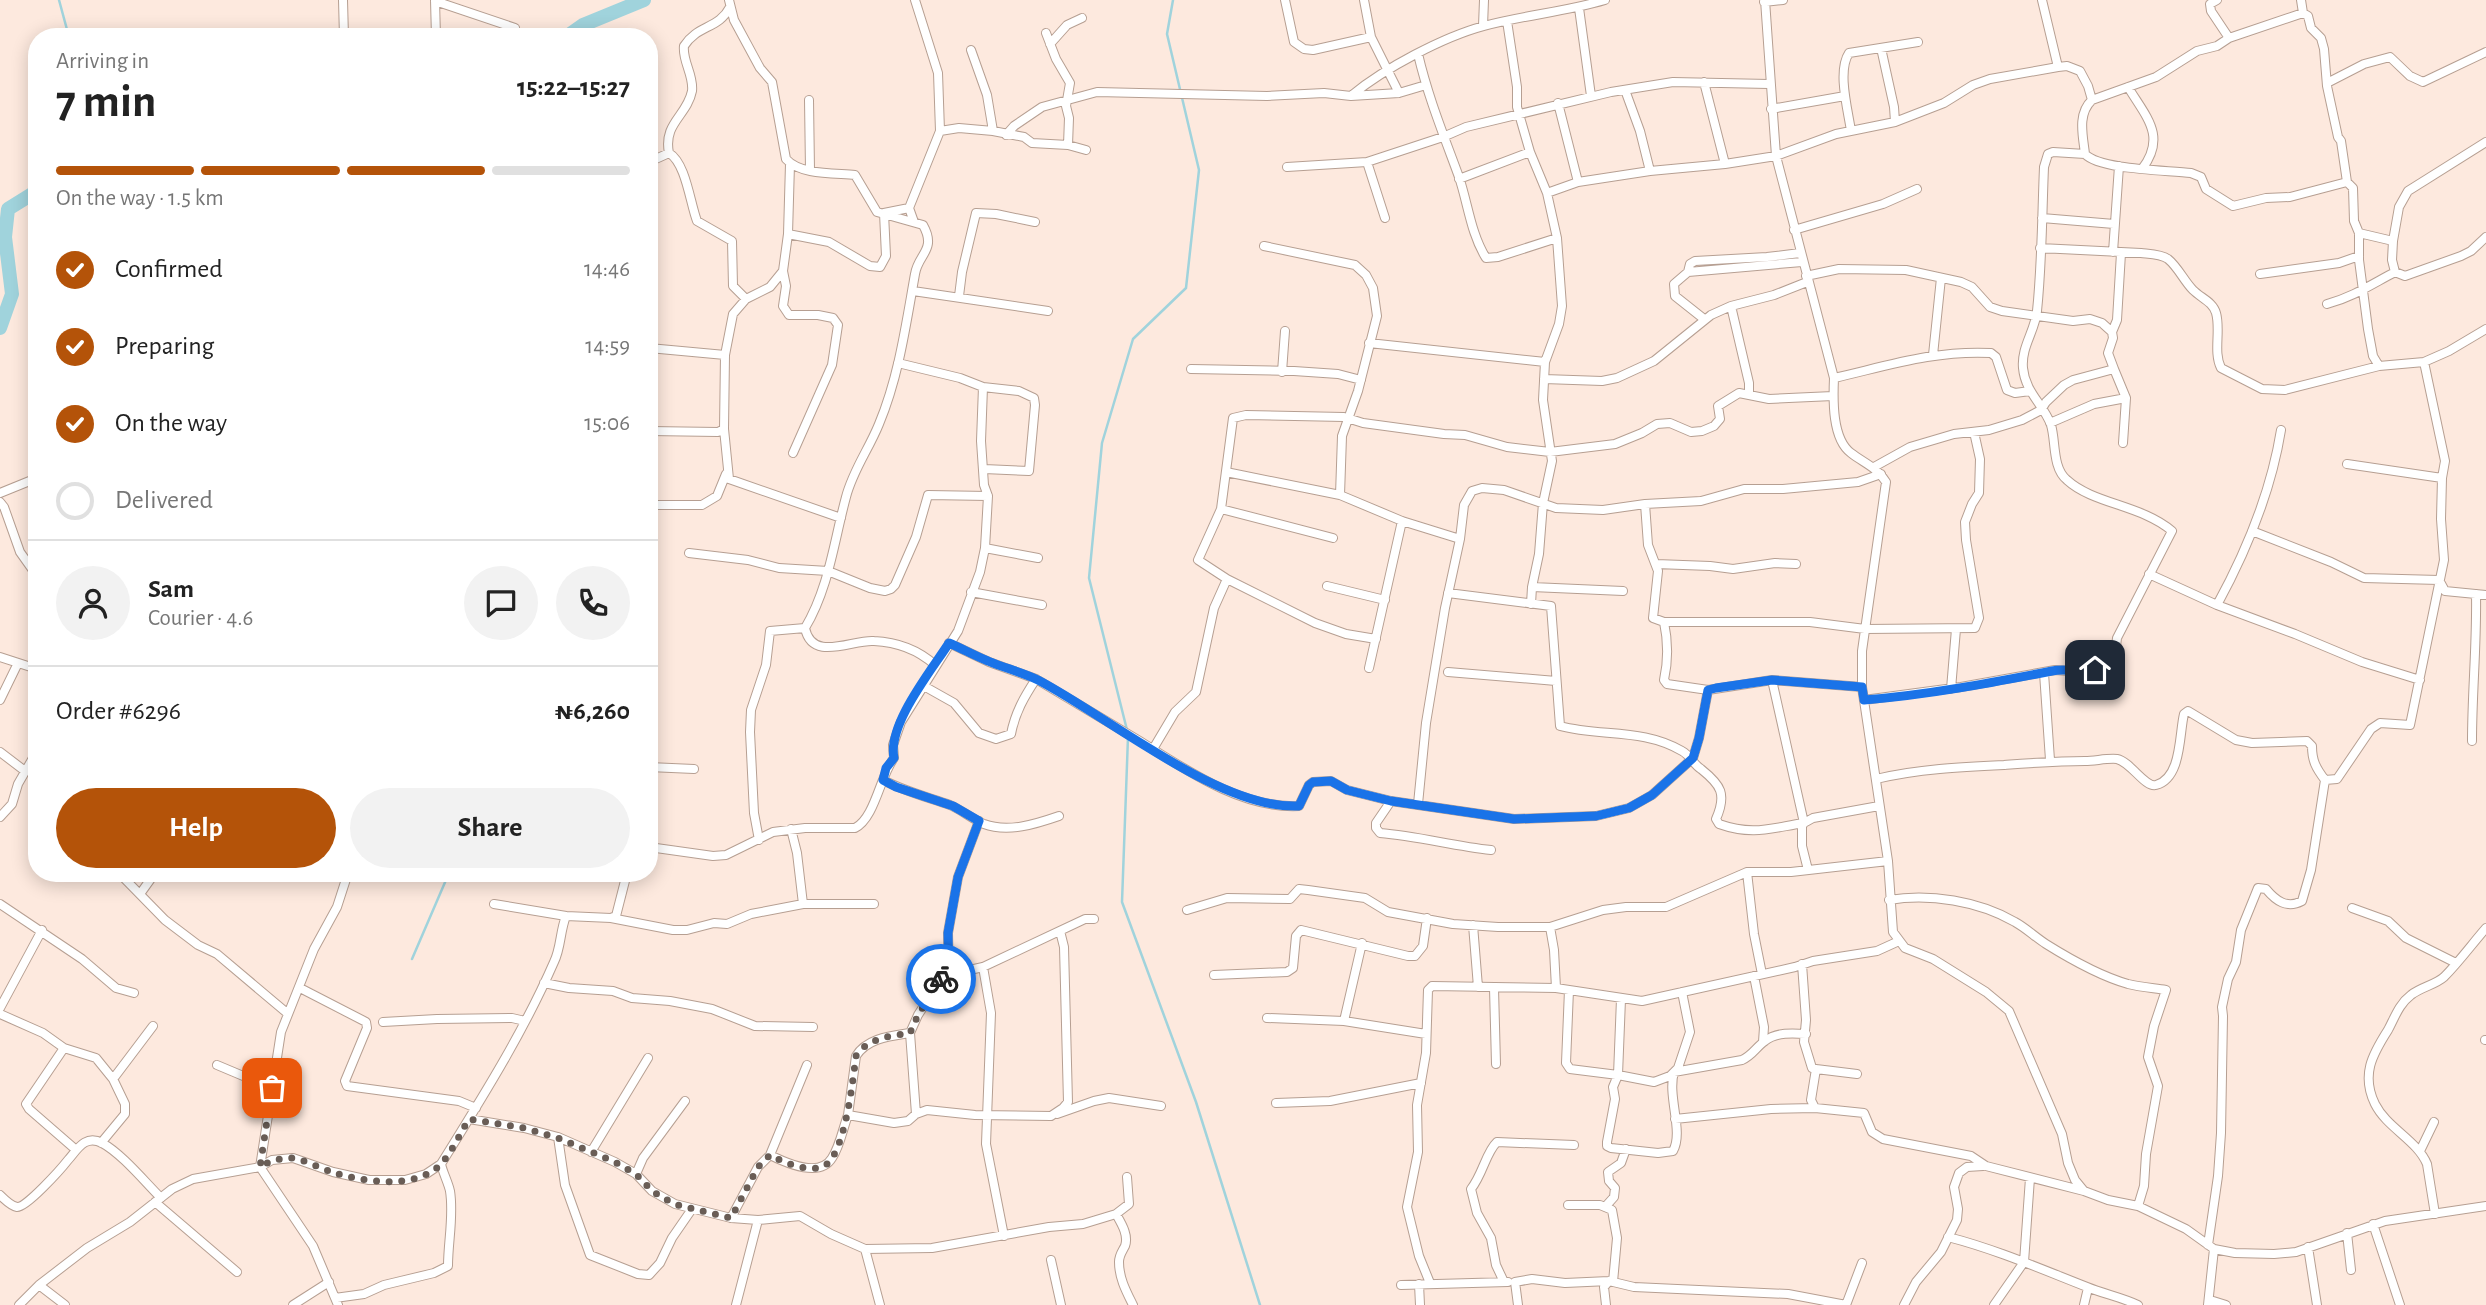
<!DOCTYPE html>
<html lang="en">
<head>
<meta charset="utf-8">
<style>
  :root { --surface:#fff; --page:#f2f2f2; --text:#222; --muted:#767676; --line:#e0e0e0; --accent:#b45309 }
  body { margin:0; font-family:"Alegreya Sans",sans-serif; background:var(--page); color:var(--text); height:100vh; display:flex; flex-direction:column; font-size:26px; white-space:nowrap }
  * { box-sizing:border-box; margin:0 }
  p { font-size:23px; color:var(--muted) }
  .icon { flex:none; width:38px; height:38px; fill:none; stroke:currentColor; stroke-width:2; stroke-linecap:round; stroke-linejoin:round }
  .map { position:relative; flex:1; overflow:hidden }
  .side { position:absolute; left:28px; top:28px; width:630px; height:854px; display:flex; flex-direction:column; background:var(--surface); border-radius:28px; box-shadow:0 4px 18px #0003 }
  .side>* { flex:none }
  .pin { position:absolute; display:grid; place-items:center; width:60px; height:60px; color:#fff; margin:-30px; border-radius:14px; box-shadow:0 4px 10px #0006 }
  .courier { position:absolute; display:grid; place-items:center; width:70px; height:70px; margin:-35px; border:5px solid #1a73e8; border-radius:50%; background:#fff; color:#222; box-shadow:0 2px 9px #0007 }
  .head em { font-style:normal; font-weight:600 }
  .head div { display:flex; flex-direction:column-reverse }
  .head { display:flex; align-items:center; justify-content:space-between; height:119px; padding:0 28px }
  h1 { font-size:46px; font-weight:600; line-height:52px }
  .bar { display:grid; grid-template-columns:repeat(4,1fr); gap:10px 7px; align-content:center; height:84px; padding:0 28px }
  .bar i { height:9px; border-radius:5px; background:var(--line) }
  .bar .on { background:var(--accent) }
  .bar p { grid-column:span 4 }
  .line { display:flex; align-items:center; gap:18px; padding:0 28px; border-top:2px solid var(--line) }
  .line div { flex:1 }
  .round { display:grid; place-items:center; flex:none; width:74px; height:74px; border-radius:37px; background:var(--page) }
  ol { padding:0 28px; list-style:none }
  li { display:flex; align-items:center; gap:21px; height:77px }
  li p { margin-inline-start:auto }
  li .icon { padding:7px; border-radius:50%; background:var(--accent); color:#fff; stroke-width:4 }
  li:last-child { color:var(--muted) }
  li i { width:38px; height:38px; border:4px solid var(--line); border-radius:50% }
  .cta { display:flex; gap:14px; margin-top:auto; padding:14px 28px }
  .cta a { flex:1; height:80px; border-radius:42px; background:var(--accent); color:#fff; font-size:28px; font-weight:600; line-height:80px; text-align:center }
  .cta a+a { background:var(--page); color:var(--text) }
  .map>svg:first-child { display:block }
</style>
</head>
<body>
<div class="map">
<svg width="2486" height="1305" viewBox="0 0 2486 1305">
  <rect width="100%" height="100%" fill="#fde9de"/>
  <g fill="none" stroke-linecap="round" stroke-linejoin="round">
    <!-- stream -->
    <path stroke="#a0d3dc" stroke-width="2.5" d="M59 0 69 37
      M1127 730 1089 578 1102 443 1133 339 1186 288 1199 170 1167 34 1173 0
      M1128 737 1122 902 1196 1102 1260 1305
      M412 959 449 873"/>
    <!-- river -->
    <path stroke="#a0d3dc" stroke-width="14" d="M566 37 583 25 644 0
      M0 328 12 294 5 237 8 209 37 191"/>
    <defs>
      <path id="street" d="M343 0 344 37
        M435 0 436 37
        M729 0 734 20 760 68 772 82 786 159C800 175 834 173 855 175L877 212 923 225C937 250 918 254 915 274 906 324 899 376 879 424 869 449 853 470 846 497 834 541 829 588 805 628
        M1285 0 1294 42 1304 49 1313 50 1371 37
        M1364 0 1371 37 1399 93
        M1765 0 1776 156 1834 378C1833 400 1832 439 1851 453 1864 463 1878 468 1886 482L1862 651V687L1888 861 1893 932 1905 948 1933 959 1986 992 2009 1011 2062 1134 2068 1163 2075 1180 2084 1191 2108 1200 2138 1206 2186 1229 2214 1249 2235 1253 2274 1254 2296 1252 2385 1221 2486 1206
        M2042 0 2058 67 2067 66 2080 71 2088 86 2092 100
        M2217 0 2210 4 2211 11 2229 38
        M2301 0 2303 13 2308 16 2311 28 2321 38 2324 49 2327 86 2338 137 2341 141 2347 182 2353 188 2354 221 2359 233 2393 241
        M435 1 515 28
        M1764 2 1783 0
        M730 7C719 29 697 25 684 46 682 61 694 75 692 91 687 116 663 123 669 153 686 163 690 203 697 221L732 241 733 286 746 299
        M1579 8 1591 96
        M1507 21 1517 87V107L1530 152
        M1483 26 1484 0
        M1046 33 1056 59 1070 83 1066 106 1069 118 1068 145
        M1050 44 1067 25 1082 18
        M1881 48 1894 107 1895 122
        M971 50 987 95 993 131
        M1418 54C1428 97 1444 136 1459 177 1468 204 1471 234 1486 258L1498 257 1557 238
        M1704 82 1725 164
        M2327 83 2364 64 2390 57 2410 76 2423 82 2486 52
        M2128 87C2146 117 2167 136 2142 169
        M1625 90 1640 131 1650 171
        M1352 95C1385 68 1443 37 1484 26 1524 15 1565 12 1605 0
        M809 100 810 170
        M1771 109 1845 96
        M940 131 959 128 993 131 1024 137 1032 143 1068 145 1086 150
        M1851 131C1848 110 1837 71 1849 53L1918 42
        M1006 135 1014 126 1042 107 1097 92 1267 96 1324 93 1351 96 1399 93 1426 85
        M2486 142 2408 191 2399 207 2393 241 2392 260 2395 272 2405 276 2461 256 2471 251 2486 237
        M2085 154C2100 170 2167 170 2191 173L2201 177 2206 189 2233 206 2266 198 2290 197 2347 182
        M649 162 669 153
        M1287 167 1367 162
        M1459 179 1530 152 1547 193
        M1578 182 1650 171 1725 164 1776 156 1836 134 1895 122 1944 103 1973 85 1990 79 2058 67
        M1385 218 1367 162 1443 137 1466 127 1611 92 1673 82 1769 84
        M2042 218 2114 224
        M914 222 909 208 940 131 938 73 915 0
        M1794 230 1883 204 1917 189
        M2359 233V260L2368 329 2373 356 2379 366
        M788 234 829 242 870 266 880 267 886 256 884 213 909 208
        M1264 246 1355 265 1366 275 1373 288 1377 316 1358 391 1342 436 1340 495 1402 521 1460 539
        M2040 248 2141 253C2150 254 2161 254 2168 259 2178 267 2184 281 2193 290 2201 298 2213 302 2216 313 2221 330 2213 352 2221 368L2262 389 2285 390 2379 366 2424 362 2449 351 2486 329
        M2113 252 2119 166
        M783 271 786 286 783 306 789 315H818L833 318 838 325 832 365 793 453
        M1688 272 1690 264 1695 261 1767 257 1800 253
        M2260 274 2339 263 2359 256
        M1806 276 1839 269 1906 270 1961 282 1972 287 1990 307 2002 311 2073 321 2090 319 2102 323 2112 332 2113 338 2108 353 2114 369
        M913 291 1048 311
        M959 296 962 272 976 213 996 214 1035 222
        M2327 304C2353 297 2372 284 2395 272
        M1731 306 1749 383V393
        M1704 319 1675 296 1674 284 1688 272 1802 262
        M2112 332 2117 320 2121 253
        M1369 343 1545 362
        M649 348 725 355
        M1933 355 1941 278
        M2424 362 2445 461 2442 478
        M898 363 960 378 983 387 1019 391 1034 398 1035 405 1029 471 984 469
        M1191 369 1294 371 1338 374 1361 380
        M1282 372 1285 331
        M1834 378C1887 366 1935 350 1991 353L1996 357 2007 390 2015 393 2030 391
        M1544 379 1602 381 1617 378 1654 361 1711 315 1731 306 1774 295 1807 282
        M2050 423 2094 404 2126 398
        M724 429 729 479 841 518
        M649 431 718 432 724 429 725 355 733 314 746 299 770 287 783 271 788 234 790 164
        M1874 467 1910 447 1954 434 1989 430 2022 420 2041 410 2046 402 2064 385 2073 380 2114 369 2126 398 2123 443
        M1226 472 1340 495
        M0 493 37 478
        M0 502 4 507 20 552 37 576
        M1645 504 1648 545 1658 571 1653 618 1664 622C1668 641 1668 662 1664 680L1667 684 1708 690
        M649 505H702L717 496 726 474
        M1221 509 1333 538
        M2252 531 2331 562 2364 578 2439 580 2445 591 2486 595
        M985 548 1038 558
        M689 553 748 560 779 568 828 571 870 588 885 591 891 589 895 585 916 537 928 495 988 496
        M1656 564 1710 566 1733 569 1775 563 1796 564
        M2149 574 2217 605 2295 634 2362 662 2420 680
        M1227 579 1315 623 1346 634 1376 639
        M1327 586 1385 600
        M1532 587 1623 591
        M971 592 1042 605
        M1448 593 1551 606 1560 726C1601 737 1643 728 1682 751 1691 756 1693 764 1701 769 1721 785 1727 794 1716 819L1719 824C1753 836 1771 828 1804 823L1802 826V846L1808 870
        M1531 604 1532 587 1539 554 1543 503 1552 461 1543 400 1545 362 1559 324 1562 306 1557 238 1547 193 1578 182 1558 103
        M2217 605C2247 550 2271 492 2281 430
        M1664 622H1810L1865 629 1975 628 1979 618 1966 540 1965 522 1972 504 1979 493 1980 459 1974 432
        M805 628C812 663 853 639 874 641 897 642 917 649 935 665
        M0 657 37 669
        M1369 668 1402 521
        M1448 672 1556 681
        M2044 673 2050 760
        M1036 679C1070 699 1104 720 1138 740 1185 769 1241 809 1299 806L1309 785 1313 782 1331 781 1347 790 1391 801 1514 819 1596 816 1629 808 1652 795 1693 758 1699 738 1708 690 1772 680 1862 687
        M1772 680 1804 823 1813 818 1879 806
        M922 685 954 703 979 733 996 739 1011 734C1015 713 1024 697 1036 679L989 662 949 643
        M1951 689 1956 629
        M0 700 18 663
        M1864 700 1961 687 2055 670 2083 672 2108 668 2114 664 2117 638 2172 531C2142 505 2093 504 2067 480 2052 468 2056 441 2051 425 2044 405 2025 392 2023 368 2021 347 2035 331 2037 311 2042 264 2042 215 2044 167L2048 154 2053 152 2085 154C2083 136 2077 114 2092 100L2156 77 2197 51 2217 46 2229 38 2303 13
        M2472 741C2472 692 2477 643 2476 594
        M1153 749 1175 712 1196 692 1214 608 1227 579 1198 560 1221 509 1233 418 1246 415 1344 417 1363 423 1444 434 1465 435 1507 447 1550 452 1615 444 1642 433 1657 424 1670 423 1691 432 1702 431 1714 426 1720 419 1718 406 1739 393 1769 399 1833 396
        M0 752 25 771
        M649 767 694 769
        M1876 779C1918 769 1961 767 2004 765 2031 763 2057 761 2085 761 2095 761 2107 758 2117 759 2131 762 2145 788 2156 785 2182 778 2179 734 2184 714L2188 711 2236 740 2252 743 2307 741 2312 746C2312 761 2316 768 2325 780L2337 779 2371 729 2380 723 2410 725 2444 560 2441 519 2442 478 2347 464
        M883 780C904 791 927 797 950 805 962 810 972 819 984 824 1008 833 1036 824 1059 816
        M1391 801 1376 823V828L1380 833C1418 836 1453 846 1491 850
        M1418 804 1426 723 1445 608 1460 539 1464 505 1472 491 1482 488 1504 490 1556 508 1603 510 1645 504 1701 501 1744 489H1783L1858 482 1881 474
        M0 817 12 804 18 784 37 751
        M791 829 797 853 803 904
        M759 840 754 813 750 732 751 710 766 665 770 631 805 628
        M649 847 713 856 726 855 773 832 805 828H855C875 818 880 776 894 758L893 745 901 722 958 631 980 572 985 548 988 496 984 485 981 441 983 387
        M1747 872 1754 934 1762 974
        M119 873 165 920 198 945 217 954 287 1013
        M140 894 155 873
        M1889 900C1929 893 1979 901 2015 922 2026 928 2035 937 2046 944 2070 959 2100 976 2128 984 2140 987 2153 988 2166 990L2154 1026 2148 1057 2158 1086 2146 1154 2144 1186 2138 1206
        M0 904 82 959 116 988 134 993
        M494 904 566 916
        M2352 908 2388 921 2406 938 2456 963
        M1187 910 1227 898 1290 899 1299 889 1308 890 1365 898 1388 912 1453 924 1498 927H1550L1603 910 1626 907H1666L1747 872H1791L1888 861
        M611 918 673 930H687L714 923 727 924 751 914 803 904H874
        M1473 925 1478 987
        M1550 927 1554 950 1556 988
        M983 967 991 1013 986 1144 1004 1236
        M949 975 948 933 958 877 979 821
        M1214 975 1287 972 1293 968 1296 936 1301 930 1408 956H1415L1423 946 1427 918
        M1754 976 1764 1027 1763 1042
        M544 983 569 988 613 991 632 998 670 1001 712 1009 755 1026 813 1027
        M300 988 366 1022 367 1028 345 1081 347 1086 459 1101 476 1108
        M1494 988 1496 1064
        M1569 990 1566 1063 1570 1069 1618 1075 1621 999
        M1682 992 1690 1032 1678 1068 1670 1076 1654 1082 1618 1075 1613 1087 1615 1099 1607 1142V1146L1611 1148 1658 1153 1673 1151C1684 1132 1667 1096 1674 1072L1742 1060C1753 1055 1756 1047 1765 1041 1776 1032 1793 1033 1806 1034
        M0 1008 42 930
        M0 1014 43 1033 64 1048 96 1058 113 1079 125 1104V1114L101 1143
        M1267 1018 1344 1021 1426 1034
        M1344 1021 1362 943
        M383 1022 437 1019 512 1018 525 1021
        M910 1033 916 1114
        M2485 1040H2486
        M64 1048 26 1104 29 1109 75 1149
        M217 1065 272 1088
        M1816 1069 1857 1074
        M113 1079 153 1026
        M1276 1103 1330 1101 1421 1083
        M1815 1108 1864 1113 1872 1132 1883 1139 1971 1156 1986 1166 2084 1191
        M1057 1114 1094 1101 1109 1098 1161 1106
        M848 1115 856 1056C867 1038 891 1036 910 1033L918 1015 943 976 983 967 1085 919H1094
        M469 1119 524 1128 558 1137 615 1162 636 1174 652 1191 675 1204 731 1218 758 1220 800 1216 831 1234 865 1249 932 1248 1049 1227 1083 1224 1116 1214 1129 1204 1127 1177
        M1675 1119 1771 1109 1815 1108 1811 1100 1816 1069 1812 1068 1804 1042 1806 1020 1802 964
        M558 1137 565 1185 590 1255 638 1274 649 1275 660 1263 672 1238 692 1209
        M2420 1151 2434 1122
        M591 1152 648 1058
        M770 1155 807 1065
        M636 1174 643 1158 685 1101
        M0 1195C4 1199 11 1206 17 1207 26 1208 61 1169 68 1160 77 1150 85 1134 102 1143 121 1153 145 1182 161 1198
        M155 1202 237 1272
        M1568 1205H1600L1612 1210 1617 1238 1613 1282
        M1605 1207 1614 1197 1615 1188 1609 1181 1608 1172 1621 1163 1626 1149
        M1116 1214C1121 1223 1129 1235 1125 1246 1122 1252 1119 1255 1119 1262 1119 1278 1126 1291 1133 1305
        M2435 1214 2427 1164C2417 1140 2387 1128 2375 1104 2361 1075 2372 1055 2388 1030 2395 1017 2399 1004 2411 995 2421 987 2435 985 2444 977 2459 962 2472 944 2486 928
        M731 1218 758 1167 770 1155C786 1163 820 1178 832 1158 840 1146 843 1128 848 1115L894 1123 908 1121 916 1114 927 1110 975 1115 1051 1116 1063 1108 1068 1102 1064 947 1060 931
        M2373 1224 2400 1305
        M2347 1233 2351 1270
        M1948 1237C1995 1249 2041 1269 2087 1287 2104 1294 2121 1297 2138 1305
        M2208 1245 2218 1176 2221 1133 2223 1016 2222 1007 2228 979 2236 962 2241 930 2258 888 2266 889C2276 901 2287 909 2302 901L2311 870 2325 780
        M2308 1247 2317 1305
        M865 1249 880 1305
        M1051 1260 1061 1305
        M1504 1282 1496 1265 1491 1238 1477 1213 1471 1189C1483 1174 1486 1152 1497 1142L1574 1145
        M1430 1283 1419 1256 1407 1207 1418 1152 1417 1105 1426 1053 1428 990 1432 986 1556 988 1642 1001 1795 967 1813 961 1877 951 1899 941
        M1419 1284 1420 1305
        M39 1285 65 1305
        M1401 1285 1508 1282
        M335 1298 364 1294 384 1285 434 1273 448 1266C448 1241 454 1216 450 1191 448 1182 443 1173 441 1164
        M2210 1300 2226 1305
        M19 1305 39 1285 87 1248 130 1222 172 1189 193 1179 260 1167 272 1160 293 1158 333 1172 369 1180H405L426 1174 441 1164C482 1098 523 1033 554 962 561 948 560 931 566 916L611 918 616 916 627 873
        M293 1305 329 1282
        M338 1305 313 1246 260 1167 281 1032 314 949 337 907 348 873
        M736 1305 758 1220
        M1518 1305 1515 1282 1532 1279 1565 1283 1609 1281 1634 1287 1788 1294 1846 1305 1862 1263
        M1606 1305 1604 1287 1609 1281
        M1904 1305 1916 1282 1941 1252 1957 1220 1958 1209 1954 1187 1959 1173 1967 1167 1983 1166
        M1994 1305 2024 1262 2030 1178
        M2084 1305 2088 1288
        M2208 1305 2214 1249"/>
    </defs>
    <!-- street casing -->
    <use href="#street" stroke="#b69f92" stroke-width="10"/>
    <!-- street -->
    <use href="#street" stroke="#fff" stroke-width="8"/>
  </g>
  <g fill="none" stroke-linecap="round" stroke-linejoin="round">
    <!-- done -->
    <path stroke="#695d56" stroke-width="7" stroke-dasharray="0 12.6" d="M272 1088 260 1167C270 1161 279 1158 291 1158 304 1159 319 1168 332 1172 363 1182 414 1190 440 1165 452 1153 460 1133 469 1119L524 1128 558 1138 615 1162 636 1174 652 1191 674 1204 731 1218 758 1167 770 1155C783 1162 806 1172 822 1167 845 1159 853 1078 856 1056 867 1038 891 1036 910 1033L918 1015 941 979"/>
    <!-- route -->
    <path stroke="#1a73e8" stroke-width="9" d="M941 979 949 975 948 933 958 877 979 821 953 806 896 787 883 780 886 768 894 758C887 725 931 671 949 643 963 649 975 656 988 661 1004 668 1022 672 1038 680 1109 717 1220 810 1299 806L1309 785 1313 782 1331 781 1347 790 1391 801 1514 819 1596 816 1629 808 1652 795 1693 758 1699 738 1708 690 1716 688 1772 680 1862 687 1864 700C1927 695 1990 683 2052 671 2066 668 2081 673 2095 670"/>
  </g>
</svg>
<div class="pin" style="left:272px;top:1088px;background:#ea580c"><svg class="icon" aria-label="bag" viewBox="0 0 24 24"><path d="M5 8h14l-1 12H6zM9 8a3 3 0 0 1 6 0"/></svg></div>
<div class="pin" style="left:2095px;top:670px;background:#1f2937"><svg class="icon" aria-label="home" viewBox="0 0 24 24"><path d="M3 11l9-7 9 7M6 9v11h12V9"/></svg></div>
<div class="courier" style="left:941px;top:979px"><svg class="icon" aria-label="bike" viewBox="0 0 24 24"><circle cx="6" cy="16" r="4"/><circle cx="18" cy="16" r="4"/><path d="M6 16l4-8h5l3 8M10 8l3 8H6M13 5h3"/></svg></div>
<section class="side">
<div class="head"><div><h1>7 min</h1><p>Arriving in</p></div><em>15:22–15:27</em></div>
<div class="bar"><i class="on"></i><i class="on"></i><i class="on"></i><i></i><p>On the way · 1.5 km</p></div>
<ol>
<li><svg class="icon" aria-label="check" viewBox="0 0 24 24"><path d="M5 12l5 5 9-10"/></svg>Confirmed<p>14:46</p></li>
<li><svg class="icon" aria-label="check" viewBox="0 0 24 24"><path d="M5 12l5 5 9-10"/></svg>Preparing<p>14:59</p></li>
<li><svg class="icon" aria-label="check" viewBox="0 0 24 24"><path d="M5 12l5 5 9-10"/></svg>On the way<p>15:06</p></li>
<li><i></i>Delivered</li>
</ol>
<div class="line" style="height:126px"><a class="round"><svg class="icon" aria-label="person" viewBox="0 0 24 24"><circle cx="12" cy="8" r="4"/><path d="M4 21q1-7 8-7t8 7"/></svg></a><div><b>Sam</b><p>Courier · 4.6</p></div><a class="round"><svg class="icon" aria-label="chat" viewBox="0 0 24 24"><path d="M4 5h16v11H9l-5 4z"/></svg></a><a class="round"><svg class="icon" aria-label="phone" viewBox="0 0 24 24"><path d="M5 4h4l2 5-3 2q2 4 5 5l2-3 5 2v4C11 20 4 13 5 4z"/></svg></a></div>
<div class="line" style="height:91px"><div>Order #6296</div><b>₦6,260</b></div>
<div class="cta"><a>Help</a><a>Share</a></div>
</section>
</div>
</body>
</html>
